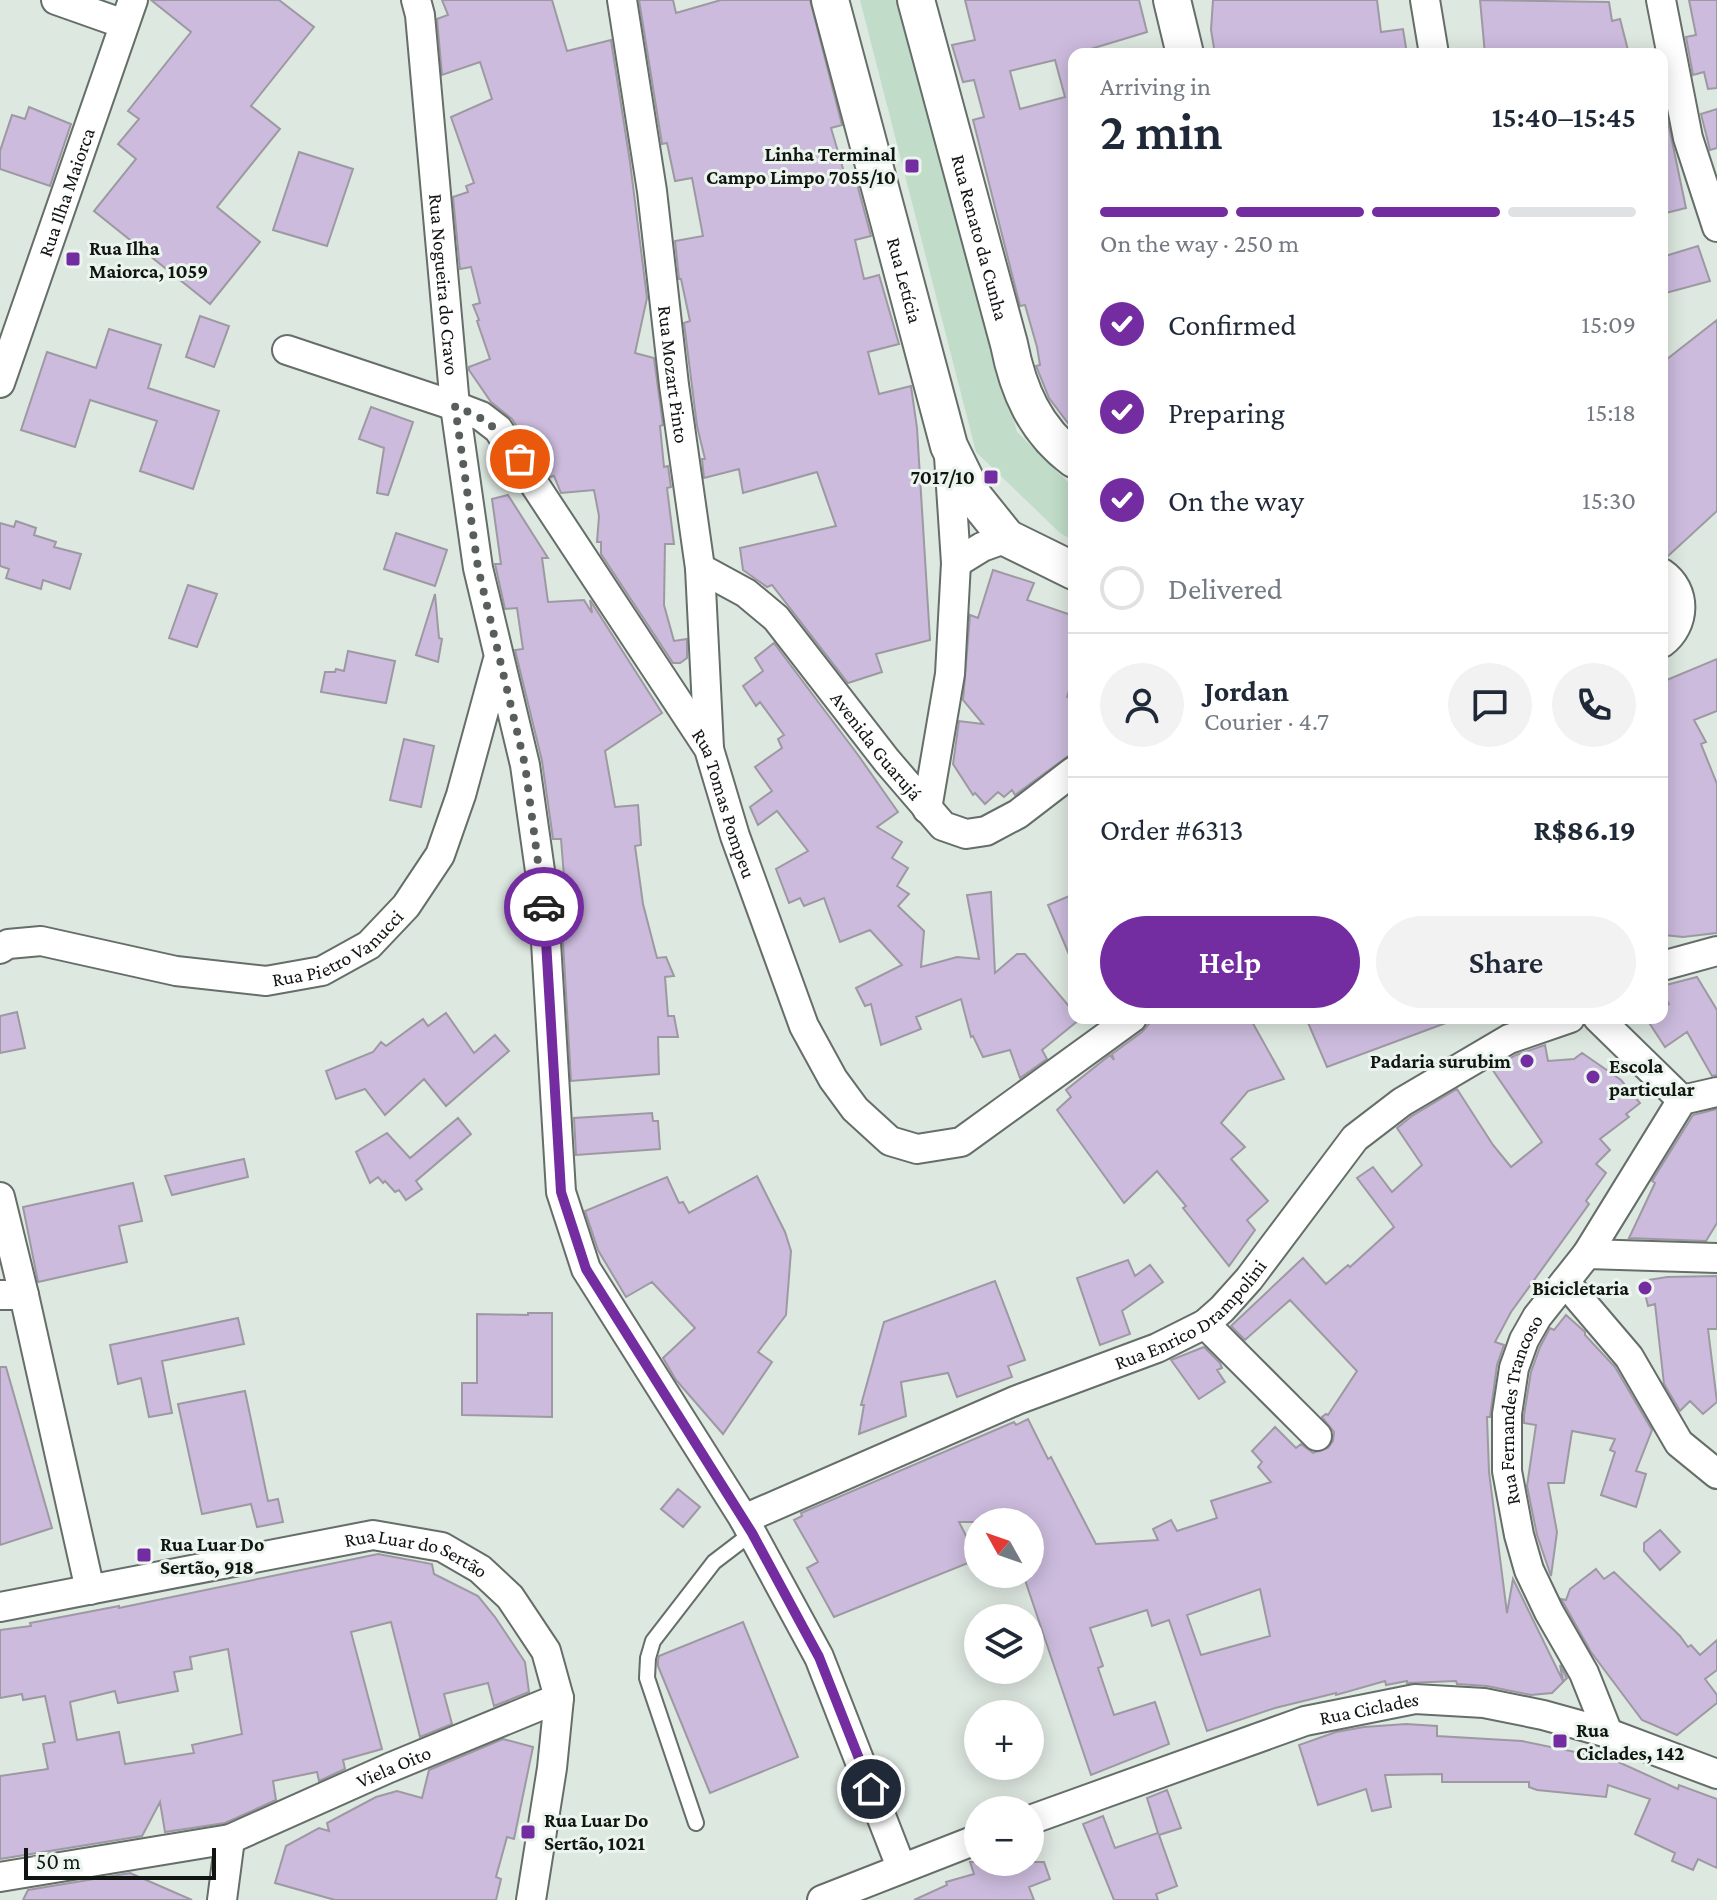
<!DOCTYPE html>
<html lang="en">
<head>
<meta charset="utf-8">
<style>
  :root { --surface:#fff; --page:#f2f2f3; --text:#1f2937; --muted:#747a83; --line:#e0e1e3; --accent:#742da1 }
  body { margin:0; font-family:"Crimson Pro",serif; background:var(--page); color:var(--text); height:100vh; display:flex; flex-direction:column; font-size:30px; white-space:nowrap }
  * { box-sizing:border-box; margin:0 }
  p { font-size:26px; color:var(--muted) }
  .icon { flex:none; width:44px; height:44px; fill:none; stroke:currentColor; stroke-width:2; stroke-linecap:round; stroke-linejoin:round }
  .map { position:relative; flex:1; overflow:hidden }
  .drawer { position:absolute; left:1068px; top:48px; width:600px; height:976px; display:flex; flex-direction:column; background:var(--surface); border-radius:16px; box-shadow:0 4px 20px #0003 }
  .drawer>* { flex:none }
  .needle { width:52px; rotate:310deg }
  .tools { position:absolute; left:964px; top:1508px; display:grid; gap:16px }
  .tools a { display:grid; place-items:center; width:80px; height:80px; border-radius:50%; background:var(--surface); box-shadow:0 4px 20px #0003; font-size:40px }
  .scale { position:absolute; left:24px; bottom:20px; width:192px; box-sizing:border-box; padding-left:8px; border:4px solid #111512; border-top:0; font-size:22px; line-height:28px; white-space:nowrap; color:#111512; -webkit-text-stroke:6px #ebf5ed; paint-order:stroke }
  .pin { position:absolute; display:grid; place-items:center; width:68px; height:68px; color:#fff; margin:-34px; border:4px solid #fff; border-radius:50%; box-shadow:0 2px 8px #0007 }
  .courier { position:absolute; display:grid; place-items:center; width:80px; height:80px; margin:-40px; border:6px solid #742da1; border-radius:50%; background:#fff; color:#222; box-shadow:0 2px 10px #0007 }
  .summary em { font-style:normal; font-weight:600 }
  .summary div { display:flex; flex-direction:column-reverse }
  .summary { display:flex; align-items:center; justify-content:space-between; height:136px; padding:0 32px }
  h1 { font-size:52px; font-weight:600; line-height:60px }
  .bar { display:grid; grid-template-columns:repeat(4,1fr); gap:12px 8px; align-content:center; height:96px; padding:0 32px }
  .bar i { height:10px; border-radius:6px; background:var(--line) }
  .bar .current { background:var(--accent) }
  .bar p { grid-column:span 4 }
  .line { display:flex; align-items:center; gap:20px; padding:0 32px; border-top:2px solid var(--line) }
  .line div { flex:1 }
  .round { display:grid; place-items:center; flex:none; width:84px; height:84px; border-radius:42px; background:var(--page) }
  ol { padding:0 32px; list-style:none }
  li { display:flex; align-items:center; gap:24px; height:88px }
  li p { margin-inline-start:auto }
  li .icon { padding:8px; border-radius:50%; background:var(--accent); color:#fff; stroke-width:4 }
  li:last-child { color:var(--muted) }
  li i { width:44px; height:44px; border:4px solid var(--line); border-radius:50% }
  .action { display:flex; gap:16px; margin-top:auto; padding:16px 32px }
  .action a { flex:1; height:92px; border-radius:48px; background:var(--accent); color:#fff; font-size:32px; font-weight:600; line-height:92px; text-align:center }
  .action a+a { background:var(--page); color:var(--text) }
  .map>svg:first-child { display:block }
</style>
</head>
<body>
<div class="map">
<svg width="1717" height="1900" viewBox="0 0 1717 1900">
  <rect width="100%" height="100%" fill="#dde8e0"/>
  <!-- green -->
  <path fill="#c1ddc9" d="M860 0H902L1017 432 1074 488V541L1060 533 976 452Z"/>
  <!-- building -->
  <path fill="#cbd" stroke="#9d99a2" stroke-width="2" fill-rule="evenodd" d="M151 0H279L314 27 251 106 280 129 217 207 260 242 210 304 94 211 136 159 118 144 139 119 128 111 191 32Z
    M442 0H552L567 51 611 40 630 162 647 298 635 353 654 358 663 425 660 426 664 467 668 466 671 487 667 488 674 544H665L664 605 674 641 687 639V658L680 663H673L601 554V542H597L599 516 594 490 561 493 554 476 550 477 544 469 541 458 538 459 512 419 491 402 469 370V367L490 359 477 321 479 320 473 305 480 303 471 267 460 269 453 197 468 192 466 186 474 183 451 117 492 99 480 62 442 75 437 19 448 15Z
    M639 0H673L676 13 721 0H810L842 125 831 128 847 182 856 180 871 236 855 240 864 279 879 275 899 344 868 352 879 394 911 386 917 428 930 640 876 654 882 672 848 683 772 585 767 587 743 570 740 548 836 526 817 472 743 493 739 469 704 478 702 459H705L697 426 684 323 690 321 681 279H679L675 241 703 236 692 178 675 181 667 143 662 144Z
    M965 0H1139L1147 32 1074 54V431L1049 398 1036 366 1040 365 1037 347 1025 305 1020 306 973 120 984 117 974 80 963 82 952 45 975 40ZM1055 60 1065 97 1020 109 1010 71Z
    M1213 0H1377L1381 32 1403 29 1407 54H1376L1375 49 1347 54H1215L1211 30Z
    M1480 0 1609 2 1612 21 1620 19 1629 54H1485Z
    M1689 0H1717V88L1708 89 1704 72 1693 75 1686 37 1696 35Z
    M29 107 71 124 50 186 0 169V151L12 115 25 119Z
    M1717 109V148L1710 150 1701 114Z
    M1668 122 1686 208 1662 214V124Z
    M299 152 353 169 327 246 273 230Z
    M1698 246 1710 281 1662 294V257Z
    M200 316 229 326 214 367 186 357Z
    M1717 320V511L1667 557 1662 556V363Z
    M109 329 161 345 148 388 219 411 193 489 140 471 157 421 90 400 75 447 21 430 47 352 96 368Z
    M371 407 413 422 388 495 377 493 384 448 359 439Z
    M508 495 548 558H542L548 602 584 600 592 613 590 600 662 713 605 751 615 807 638 805 641 845 635 846 643 904 657 958 666 957 674 976 665 977 668 1016H674L678 1037H658L659 1074 571 1081 560 889H565L561 839H553L542 761 515 650 523 649 517 608 505 609 495 564H501L492 499Z
    M16 521 36 528 34 535 56 542 54 547 81 554 70 589 43 580 41 589 6 578 9 569 0 566V523L14 527Z
    M396 533 447 550 435 586 384 569Z
    M993 570 1034 583 1027 600 1074 616V674L1067 697 1074 700V745L1071 754 1015 795 1012 790 1004 797 998 792 985 804 975 793 973 795 953 764 959 721 983 724 963 700 970 615 978 618Z
    M188 585 217 594 197 647 169 638Z
    M435 594 439 638 442 639 438 662 416 655Z
    M774 643 858 755 898 812 877 827 902 842 892 858 908 868 897 886 909 894 898 906 924 931 921 967 957 957 979 959 967 895 991 892 995 973 1017 954H1025L1074 1012V1018L1080 1019 1042 1050 1047 1059 1020 1078 1010 1050 983 1057 973 1036 971 1037 961 999 916 1017 921 1029 881 1045 871 1004 865 1006 856 988 902 965 870 930 840 942 824 898 804 906 800 898 789 903 776 869 808 851 777 811 758 825 750 807 772 791 755 767 782 748 778 739 784 735 760 702 756 706 743 686 763 671 755 658Z
    M348 651 395 661 386 703 321 692 325 672H335L336 669 344 671Z
    M1717 659V711L1694 720 1706 742 1701 744 1717 784V933L1683 937 1664 935 1662 682Z
    M404 739 434 746 421 807 390 800Z
    M1074 894V966L1048 905Z
    M1697 977 1717 1010V1075L1712 1076 1687 1032 1665 1047 1646 1018H1662V1008L1669 1004 1662 991V986Z
    M17 1012 25 1048 0 1053V1016Z
    M446 1013 474 1053 495 1035 509 1051 446 1106 424 1079 385 1115 365 1089 336 1099 326 1071 373 1052 381 1042 386 1046 423 1019 428 1026Z
    M1154 1018H1250L1284 1079 1248 1091 1221 1123 1245 1147 1231 1159 1268 1201 1247 1220 1255 1230 1229 1266 1183 1208 1186 1206 1157 1171 1124 1203 1057 1110 1071 1097 1066 1090 1110 1055 1114 1060 1112 1054 1142 1032Z
    M1306 1018H1454V1020L1327 1067Z
    M1545 1045 1548 1061 1574 1059 1582 1053 1621 1080 1640 1103 1626 1114 1629 1117 1600 1139 1610 1150 1596 1164 1606 1173 1586 1201 1589 1204 1511 1312 1495 1342 1504 1345 1497 1365 1490 1417H1487L1489 1472 1507 1613 1513 1579 1563 1681 1560 1665 1567 1678 1552 1693 1531 1695 1487 1686 1457 1684 1456 1681 1407 1683V1681L1386 1685 1385 1681 1336 1695V1693L1275 1708 1207 1731 1169 1620 1152 1626 1147 1610 1090 1628 1103 1666 1098 1668 1114 1715 1155 1702 1169 1744 1091 1775 1023 1574H1030V1522H959L978 1559 834 1617 807 1568 818 1562 794 1520 802 1516 801 1513 1014 1422 1016 1425 1028 1419 1048 1459 1051 1457 1096 1544 1158 1540 1153 1529 1171 1520 1177 1531 1217 1518 1211 1501 1271 1482 1258 1467 1262 1462 1252 1451 1275 1427 1296 1448 1301 1444 1313 1453 1328 1448 1333 1441 1334 1432 1322 1417 1326 1414 1328 1415 1357 1371 1290 1300 1245 1340 1231 1326 1303 1258 1326 1284 1348 1265 1350 1267 1394 1227 1357 1178 1373 1167 1392 1192 1422 1165 1397 1128 1412 1116 1457 1089 1493 1145 1511 1167 1542 1142 1492 1069 1516 1055ZM1260 1589 1270 1636 1201 1655 1187 1615Z
    M1717 1109V1223L1706 1241 1629 1238 1655 1183 1652 1181 1693 1115Z
    M652 1113 653 1121H658L660 1149 576 1155 574 1118Z
    M458 1118 471 1134 416 1181 422 1189 406 1200 399 1190 395 1192 385 1181 383 1183 378 1177 370 1183 356 1152 387 1133 410 1158Z
    M244 1159 248 1177 172 1195 165 1176Z
    M757 1176 785 1232 791 1251 786 1315 758 1352 772 1362 723 1434 676 1380 663 1358 695 1328 652 1282 626 1297 598 1250 585 1211 667 1177 679 1203 683 1202 689 1213Z
    M133 1183 142 1221 119 1226 127 1262 38 1282 23 1207Z
    M1128 1260 1135 1276 1150 1265 1163 1282 1122 1311 1130 1334 1100 1345 1077 1278Z
    M1717 1276V1329H1708L1717 1402 1703 1414 1690 1401 1680 1411 1664 1384 1655 1304 1648 1306 1642 1281 1667 1277Z
    M995 1281 1025 1360 1008 1366 1012 1377 957 1397 948 1373 901 1382 906 1416 859 1434 864 1405H861L884 1322Z
    M528 1313H552V1417L462 1415V1383H477V1314L528 1315Z
    M1566 1315 1585 1332V1335L1615 1367 1652 1430 1636 1471 1646 1474 1636 1507 1601 1495 1615 1452 1610 1450 1615 1439 1572 1431 1564 1483H1548L1557 1532 1551 1576 1537 1535 1527 1486 1536 1425 1524 1423V1415L1531 1372 1540 1347 1550 1328 1554 1330Z
    M238 1318 244 1344 162 1361 172 1413 149 1417 141 1378 118 1384 110 1345Z
    M1204 1347 1220 1363 1222 1368 1217 1370 1225 1382 1199 1399 1171 1360Z
    M0 1367H6L52 1528 0 1545Z
    M245 1391 268 1501 278 1499 283 1522 257 1527 251 1504 202 1514 178 1404Z
    M678 1489 700 1507 683 1527 661 1509Z
    M1660 1530 1680 1552 1660 1570 1644 1551V1543Z
    M378 1554 432 1564 434 1574 478 1596 495 1617 525 1662 529 1692 494 1706 488 1683 444 1694 452 1724 420 1737 391 1622 351 1632 382 1749 343 1760 345 1769 319 1781 317 1772 273 1781 276 1800 225 1823 165 1832 160 1802 142 1836 0 1859V1776L48 1769 43 1744 55 1742 45 1696 23 1700 22 1694 0 1698V1630L31 1626 30 1623 119 1606V1608ZM228 1649 242 1734 192 1745 194 1753 125 1764 119 1732 77 1740 70 1702 115 1691 118 1703 178 1691 174 1672 192 1669 190 1657Z
    M1596 1569 1604 1579 1614 1572 1680 1636 1688 1647 1691 1645 1700 1655 1717 1640V1670L1705 1679 1717 1695V1703L1677 1735 1642 1720 1591 1652 1564 1604 1561 1599 1566 1600 1570 1589Z
    M743 1622 798 1757 710 1793 658 1666V1660L659 1656Z
    M1406 1724 1437 1726V1736L1522 1741 1614 1760 1678 1789 1679 1785 1717 1799V1868L1698 1859 1693 1870 1672 1861 1675 1853 1635 1834 1650 1799 1608 1785 1606 1797 1537 1790 1529 1787V1782H1442V1774L1385 1775 1391 1807 1372 1811 1366 1789 1318 1805 1299 1745 1336 1732 1364 1727Z
    M503 1739 533 1747 514 1839 507 1837 496 1877 501 1879 496 1900H335L275 1883 286 1846 319 1828 329 1831 327 1823 376 1797 397 1791 422 1798 429 1770Z
    M1167 1790 1181 1828 1159 1835 1177 1886 1156 1894 1158 1900H1114L1083 1824 1103 1816 1115 1848 1158 1833 1147 1798Z
    M970 1862H1044L1050 1879 1029 1887 1034 1900H914L947 1885 946 1882 974 1874Z
    M130 1873 192 1900H23L28 1890Z"/>
  <g fill="none" stroke-linecap="round" stroke-linejoin="round">
    <defs>
      <path id="service" d="M696 1823 647 1678 648 1658 653 1641 714 1562 752 1533"/>
      <g id="minor">
        <path d="M56 0 124 24"/>
        <path id="s1" d="M416 0 420 15 455 406 478 568 525 765 543 892 561 1192 586 1269 744 1519 819 1657 901 1867"/>
        <path id="s2" d="M622 0 652 191 674 385 700 568 709 748"/>
        <path d="M1425 0 1434 54"/>
        <path d="M1661 0 1688 138 1717 227"/>
        <path id="s3" d="M287 350 455 406 481 416 498 429 709 749 735 836 804 1026 833 1079 855 1109 890 1141 917 1149 961 1142 1132 1018"/>
        <path id="s4" d="M0 383 133 0"/>
        <path d="M956 563 982 547 1007 538"/>
        <path id="s5" d="M700 568 746 593 776 618 887 761 943 826 966 834 986 831 1018 814 1074 771"/>
        <path d="M1662 573C1687 590 1686 625 1662 643"/>
        <path d="M927 809 950 674 956 563 949 456"/>
        <path id="s6" d="M0 949 8 944 41 941 176 971 266 981 322 971 369 945 406 906 440 855 461 795 497 663"/>
        <path d="M1662 966 1717 951"/>
        <path d="M1598 1018 1682 1100"/>
        <path d="M0 1197 24 1295"/>
        <path d="M1587 1254 1717 1258"/>
        <path d="M1565 1282 1629 1357 1679 1443 1717 1474"/>
        <path d="M0 1295H24L90 1590"/>
        <path d="M1205 1324 1317 1436"/>
        <path id="s7" d="M744 1519 1017 1400 1157 1348 1205 1324 1222 1309 1249 1279 1355 1138 1402 1102 1509 1039 1570 1018"/>
        <path id="s8" d="M0 1607 373 1535 442 1547 480 1569 510 1597 546 1651 559 1698 552 1768 531 1900"/>
        <path id="s9" d="M1608 1733 1584 1673 1549 1612 1529 1570 1519 1535 1507 1471V1414L1514 1368 1524 1340 1537 1317 1587 1254 1682 1100 1717 1092"/>
        <path id="s10" d="M1030 1820 1305 1721 1415 1699 1484 1703 1543 1715 1608 1733 1717 1774"/>
        <path id="s11" d="M0 1877 230 1839 389 1768 559 1698"/>
        <path d="M222 1900 230 1839"/>
        <path d="M822 1900 978 1839"/>
      </g>
      <g id="tertiary">
        <path id="s12" d="M830 0 949 446 974 497 1007 538 1074 571"/>
        <path id="s13" d="M916 0 1009 344C1018 390 1035 430 1074 459"/>
        <path d="M1172 0 1185 54"/>
      </g>
    </defs>
    <!-- service casing -->
    <use href="#service" stroke="#656e68" stroke-width="18"/>
    <!-- minor casing -->
    <use href="#minor" stroke="#656e68" stroke-width="32"/>
    <!-- tertiary casing -->
    <use href="#tertiary" stroke="#656e68" stroke-width="40"/>
    <!-- service -->
    <use href="#service" stroke="#fff" stroke-width="14"/>
    <!-- minor -->
    <use href="#minor" stroke="#fff" stroke-width="28"/>
    <!-- tertiary -->
    <use href="#tertiary" stroke="#fff" stroke-width="36"/>
  </g>
  <g fill="none" stroke-linecap="round" stroke-linejoin="round">
    <!-- done -->
    <path stroke="#585f5a" stroke-width="8" stroke-dasharray="0 14.4" d="M520 459C498 429 491 421 455 406L478 568 525 765 544 907"/>
    <!-- route -->
    <path stroke="#742da1" stroke-width="10" d="M544 907 561 1192 586 1269 752 1533 819 1657 871 1789"/>
  </g>
  <!-- markers -->
  <g fill="#742da1" stroke="#ebf5ed" stroke-width="3">
    <rect x="904" y="158" width="16" height="16" rx="4"/>
    <rect x="65" y="251" width="16" height="16" rx="4"/>
    <rect x="983" y="469" width="16" height="16" rx="4"/>
    <circle cx="1527" cy="1061" r="8"/>
    <circle cx="1593" cy="1077" r="8"/>
    <circle cx="1645" cy="1288" r="8"/>
    <rect x="136" y="1547" width="16" height="16" rx="4"/>
    <rect x="1552" y="1733" width="16" height="16" rx="4"/>
    <rect x="520" y="1824" width="16" height="16" rx="4"/>
  </g>
  <g text-anchor="middle" stroke-width="6" stroke-linejoin="round" paint-order="stroke">
    <!-- poi labels -->
    <g font-size="20" font-weight="bold" fill="#111512" stroke="#ebf5ed" text-anchor="start">
      <text x="896" y="161" text-anchor="end">Linha Terminal<tspan x="896" dy="23">Campo Limpo 7055/10</tspan></text>
      <text x="89" y="255">Rua Ilha<tspan x="89" dy="23">Maiorca, 1059</tspan></text>
      <text x="975" y="484" text-anchor="end">7017/10</text>
      <text x="1511" y="1068" text-anchor="end">Padaria surubim</text>
      <text x="1609" y="1073">Escola<tspan x="1609" dy="23">particular</tspan></text>
      <text x="1629" y="1295" text-anchor="end">Bicicletaria</text>
      <text x="160" y="1551">Rua Luar Do<tspan x="160" dy="23">Sertão, 918</tspan></text>
      <text x="1576" y="1737">Rua<tspan x="1576" dy="23">Ciclades, 142</tspan></text>
      <text x="544" y="1827">Rua Luar Do<tspan x="544" dy="23">Sertão, 1021</tspan></text>
    </g>
    <!-- street labels -->
    <g font-size="20" fill="#111512" stroke="#ebf5ed">
      <text dy="7" stroke="none"><textPath href="#s4" startOffset="202">Rua Ilha Maiorca</textPath></text>
      <text dy="7" stroke="none"><textPath href="#s13" startOffset="246">Rua Renato da Cunha</textPath></text>
      <text dy="7" stroke="none"><textPath href="#s12" startOffset="290">Rua Letícia</textPath></text>
      <text dy="7" stroke="none"><textPath href="#s1" startOffset="286">Rua Nogueira do Cravo</textPath></text>
      <text dy="7" stroke="none"><textPath href="#s2" startOffset="378">Rua Mozart Pinto</textPath></text>
      <text dy="7" stroke="none"><textPath href="#s5" startOffset="254">Avenida Guarujá</textPath></text>
      <text dy="7" stroke="none"><textPath href="#s3" startOffset="666">Rua Tomas Pompeu</textPath></text>
      <text dy="7" stroke="none"><textPath href="#s6" startOffset="352">Rua Pietro Vanucci</textPath></text>
      <text dy="7" stroke="none"><textPath href="#s7" startOffset="494">Rua Enrico Drampolini</textPath></text>
      <text dy="7" stroke="none"><textPath href="#s9" startOffset="346">Rua Fernandes Trancoso</textPath></text>
      <text dy="7" stroke="none"><textPath href="#s8" startOffset="426">Rua Luar do Sertão</textPath></text>
      <text dy="7" stroke="none"><textPath href="#s10" startOffset="358">Rua Ciclades</textPath></text>
      <text dy="7" stroke="none"><textPath href="#s11" startOffset="412">Viela Oito</textPath></text>
    </g>
  </g>
</svg>
<div class="tools">
<a><svg class="needle" viewBox="-14 -14 28 28"><path d="M0-13l5 13h-10z" fill="#e53935"/><path d="M0 13l5-13h-10z" fill="#747a83"/></svg></a>
<a><svg class="icon" aria-label="layers" viewBox="0 0 24 24"><path d="M12 4l9 5-9 5-9-5zM3 14l9 5 9-5"/></svg></a>
<a>+</a>
<a>−</a>
</div>
<div class="scale">50 m</div>
<div class="pin" style="left:520px;top:459px;background:#ea580c"><svg class="icon" aria-label="bag" viewBox="0 0 24 24"><path d="M5 8h14l-1 12H6zM9 8a3 3 0 0 1 6 0"/></svg></div>
<div class="pin" style="left:871px;top:1789px;background:#1f2937"><svg class="icon" aria-label="home" viewBox="0 0 24 24"><path d="M3 11l9-7 9 7M6 9v11h12V9"/></svg></div>
<div class="courier" style="left:544px;top:907px"><svg class="icon" aria-label="car" viewBox="0 0 24 24"><path d="M5 17H2v-5l4-1 3-4h7l3 4 3 1v5h-3M9 17h6M6 11h13"/><circle cx="7" cy="17" r="2"/><circle cx="17" cy="17" r="2"/></svg></div>
<section class="drawer">
<div class="summary"><div><h1>2 min</h1><p>Arriving in</p></div><em>15:40–15:45</em></div>
<div class="bar"><i class="current"></i><i class="current"></i><i class="current"></i><i></i><p>On the way · 250 m</p></div>
<ol>
<li><svg class="icon" aria-label="check" viewBox="0 0 24 24"><path d="M5 12l5 5 9-10"/></svg>Confirmed<p>15:09</p></li>
<li><svg class="icon" aria-label="check" viewBox="0 0 24 24"><path d="M5 12l5 5 9-10"/></svg>Preparing<p>15:18</p></li>
<li><svg class="icon" aria-label="check" viewBox="0 0 24 24"><path d="M5 12l5 5 9-10"/></svg>On the way<p>15:30</p></li>
<li><i></i>Delivered</li>
</ol>
<div class="line" style="height:144px"><a class="round"><svg class="icon" aria-label="person" viewBox="0 0 24 24"><circle cx="12" cy="8" r="4"/><path d="M4 21q1-7 8-7t8 7"/></svg></a><div><b>Jordan</b><p>Courier · 4.7</p></div><a class="round"><svg class="icon" aria-label="chat" viewBox="0 0 24 24"><path d="M4 5h16v11H9l-5 4z"/></svg></a><a class="round"><svg class="icon" aria-label="phone" viewBox="0 0 24 24"><path d="M5 4h4l2 5-3 2q2 4 5 5l2-3 5 2v4C11 20 4 13 5 4z"/></svg></a></div>
<div class="line" style="height:104px"><div>Order #6313</div><b>R$86.19</b></div>
<div class="action"><a>Help</a><a>Share</a></div>
</section>
</div>
</body>
</html>
